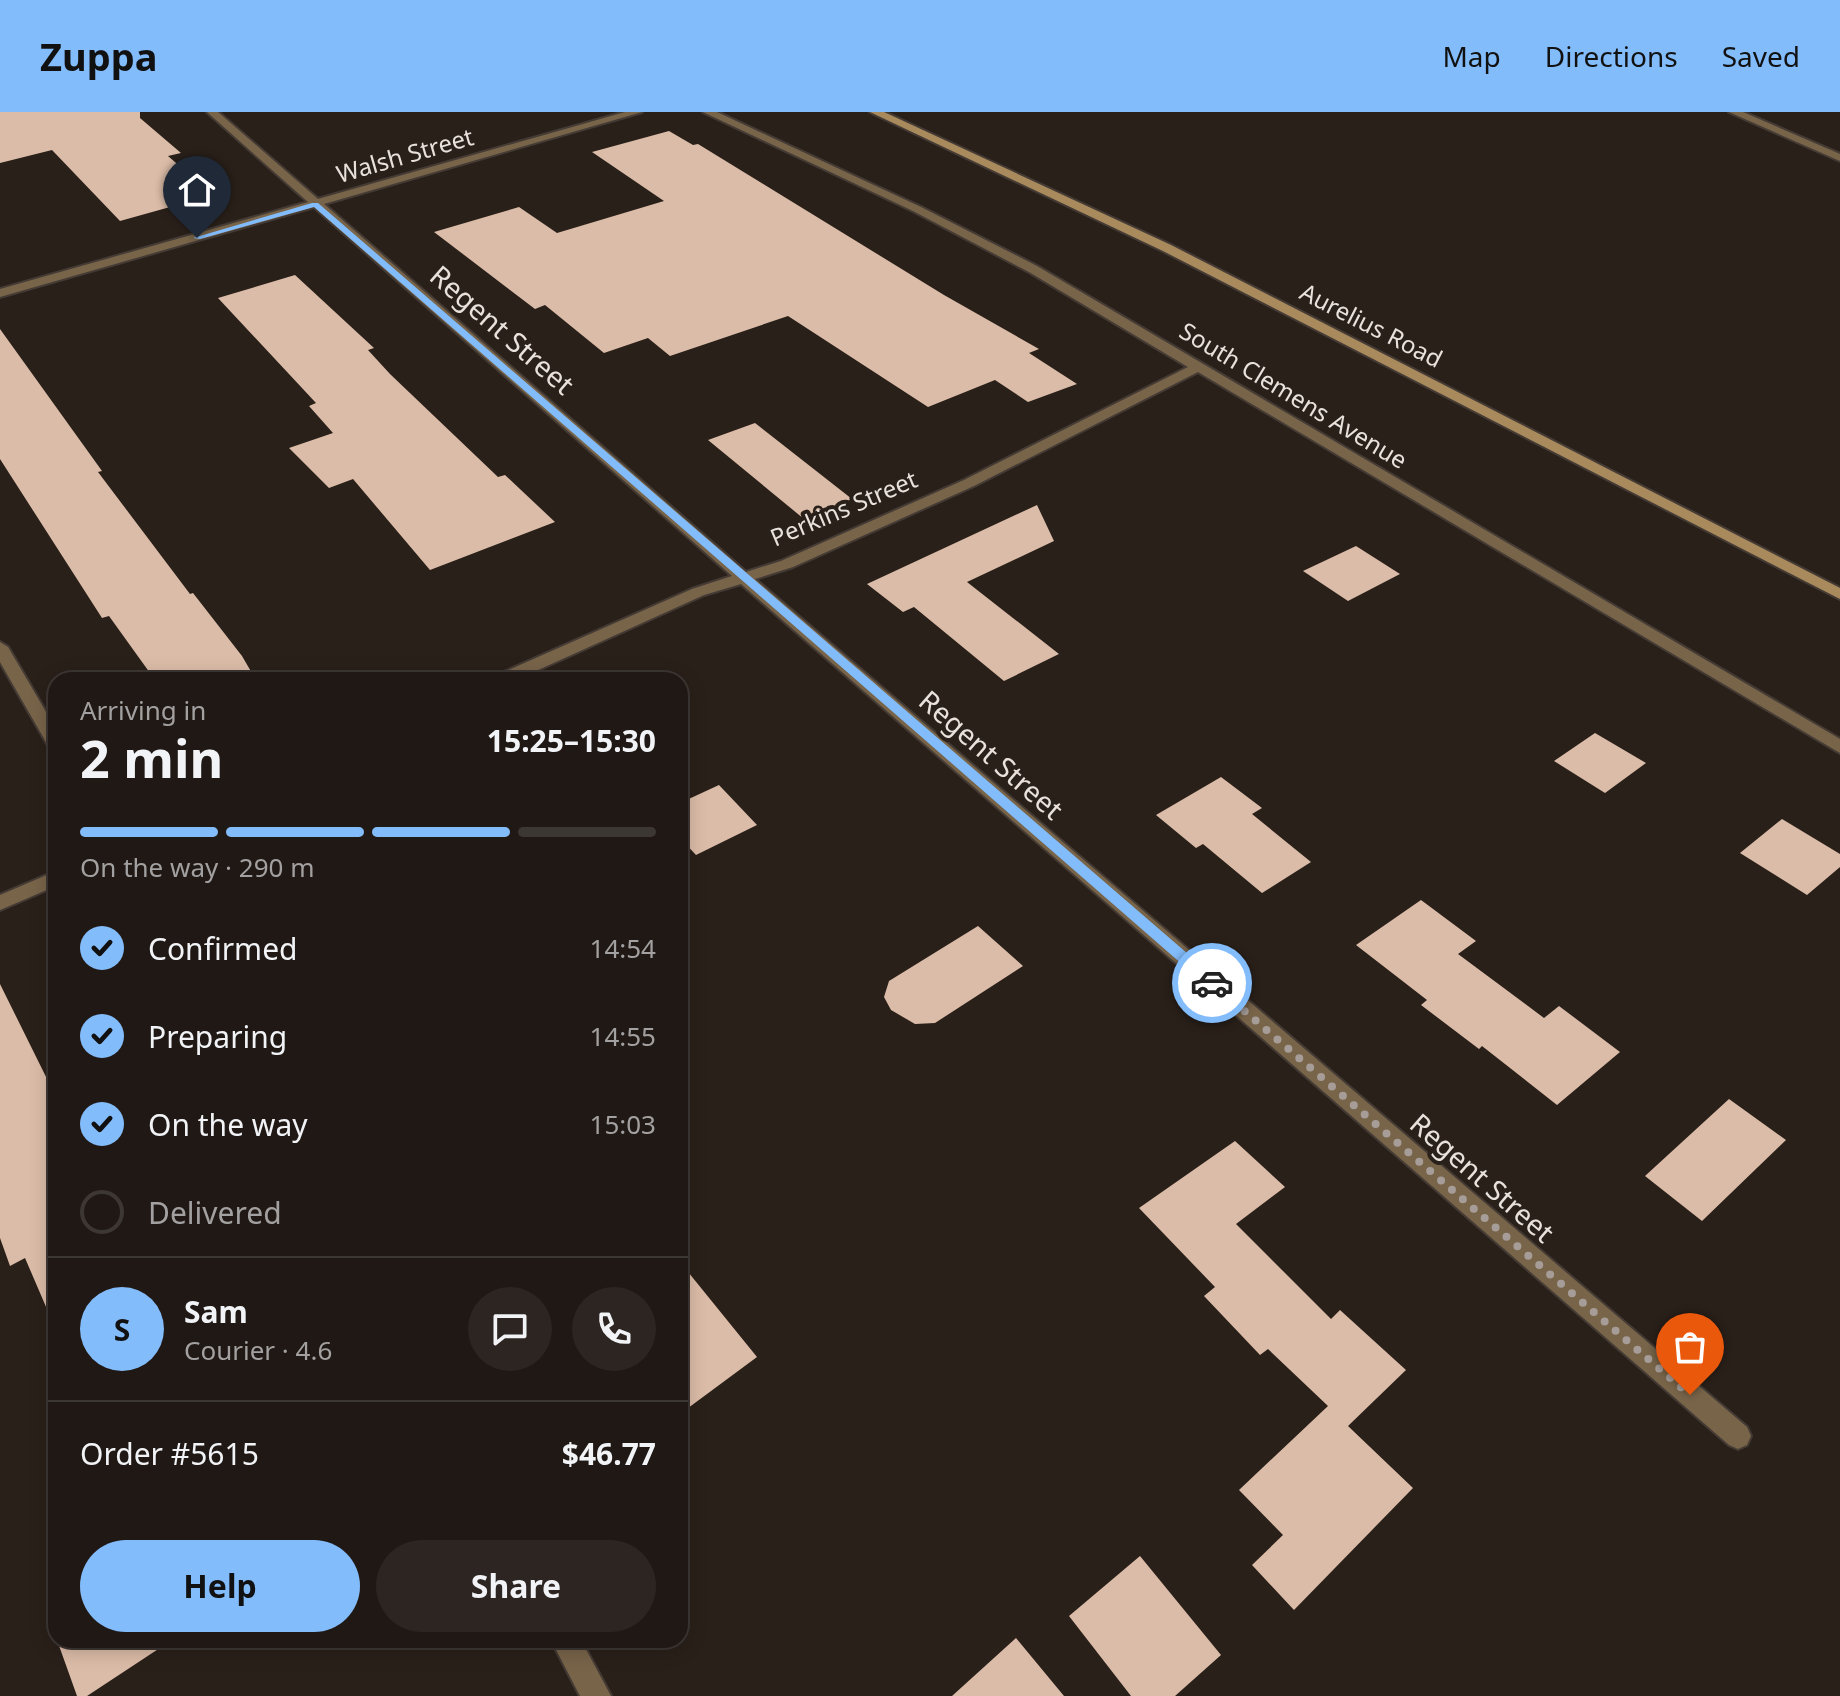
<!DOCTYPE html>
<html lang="en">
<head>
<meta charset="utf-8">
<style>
  :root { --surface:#201814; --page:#2d2522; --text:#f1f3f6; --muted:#a2a0a0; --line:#3d3734; --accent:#83bcfb }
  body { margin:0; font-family:"Noto Sans",sans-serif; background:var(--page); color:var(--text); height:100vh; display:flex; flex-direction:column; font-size:30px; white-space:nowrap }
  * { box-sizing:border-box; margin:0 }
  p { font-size:26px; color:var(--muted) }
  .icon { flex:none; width:44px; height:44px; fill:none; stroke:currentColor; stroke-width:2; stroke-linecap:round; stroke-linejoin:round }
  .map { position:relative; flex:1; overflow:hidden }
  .details { position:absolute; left:48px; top:560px; width:640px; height:976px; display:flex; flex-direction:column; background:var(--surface); border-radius:24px; box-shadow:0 4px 20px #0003,0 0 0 2px var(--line) }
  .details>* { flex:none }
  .pin { position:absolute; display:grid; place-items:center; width:68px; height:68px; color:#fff; margin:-82px -34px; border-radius:50% 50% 50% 0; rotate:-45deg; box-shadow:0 0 8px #0007 }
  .pin .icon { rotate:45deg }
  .courier { position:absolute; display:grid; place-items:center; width:80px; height:80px; margin:-40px; border:6px solid #83bcfb; border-radius:50%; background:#fff; color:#222; box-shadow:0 2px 10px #0007 }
  .head em { font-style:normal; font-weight:700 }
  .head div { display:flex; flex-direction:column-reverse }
  .head { display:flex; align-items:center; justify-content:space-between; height:136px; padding:0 32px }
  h1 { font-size:52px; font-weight:700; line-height:60px }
  .bar { display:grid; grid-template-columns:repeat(4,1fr); gap:12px 8px; align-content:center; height:96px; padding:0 32px }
  .bar i { height:10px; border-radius:6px; background:var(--line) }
  .bar .current { background:var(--accent) }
  .bar p { grid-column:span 4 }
  .line { display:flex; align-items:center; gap:20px; padding:0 32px; border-top:2px solid var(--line) }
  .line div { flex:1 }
  .round { display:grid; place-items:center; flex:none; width:84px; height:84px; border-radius:42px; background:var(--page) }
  ol { padding:0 32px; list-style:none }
  li { display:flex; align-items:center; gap:24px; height:88px }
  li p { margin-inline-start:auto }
  li .icon { padding:8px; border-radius:50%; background:var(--accent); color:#111; stroke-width:4 }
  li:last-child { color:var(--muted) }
  li i { width:44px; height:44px; border:4px solid var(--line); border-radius:50% }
  .primary-button { display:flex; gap:16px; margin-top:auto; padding:16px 32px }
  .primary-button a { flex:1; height:92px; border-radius:48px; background:var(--accent); color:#111; font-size:32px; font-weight:700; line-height:92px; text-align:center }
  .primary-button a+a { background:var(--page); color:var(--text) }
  header { display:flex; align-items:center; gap:48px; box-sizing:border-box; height:112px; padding:0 40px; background:var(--accent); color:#111 }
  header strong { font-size:38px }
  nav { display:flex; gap:44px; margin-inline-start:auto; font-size:28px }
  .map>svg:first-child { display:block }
</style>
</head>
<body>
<header>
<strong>Zuppa</strong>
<nav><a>Map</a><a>Directions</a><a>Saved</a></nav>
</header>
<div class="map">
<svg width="1840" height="1584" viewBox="0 0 1840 1584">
  <rect width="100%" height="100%" fill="#2a201a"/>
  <!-- building -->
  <path fill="#dbbca8" d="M0 0H140V6L181 41 168 44 213 83 120 109 52 38 0 51Z
    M669 19 693 33 698 32 944 183 1039 237 1029 241 1077 272 1028 290 995 268 928 295 788 204 670 244 648 226 604 241 545 193 535 197 434 120 519 95 557 121 664 89 592 40Z
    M295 163 374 236 368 238 390 262 498 365 505 363 555 410 430 458 353 367 329 376 289 336 333 321 309 294 316 291 218 186Z
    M0 217 102 359 98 360 190 482 193 481 242 544 256 568H155L109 504 102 506 0 347Z
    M755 311 852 387 804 407 708 328Z
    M1037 393 1054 429 967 470 1059 542 1004 569 914 495 903 500 867 472Z
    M1356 434 1400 462 1348 489 1303 459Z
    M1595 621 1646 651 1605 681 1554 649Z
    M1221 665 1262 696 1252 702 1311 750 1262 781 1203 732 1196 736 1156 703Z
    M719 673 757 713 696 743 680 726V691Z
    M1782 707 1840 742V755L1807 783 1740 741Z
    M1421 788 1476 829 1458 842 1544 906 1559 894 1620 940 1557 993 1482 934 1479 937 1421 893 1427 888 1356 833Z
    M978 814 1023 854 935 911 915 912 891 898 884 885 889 869Z
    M0 872 56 985V1218L25 1146 10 1154 0 1126Z
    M1729 987 1786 1028 1702 1109 1645 1064Z
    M1235 1029 1285 1075 1236 1112 1331 1207 1340 1198 1406 1258 1348 1314 1413 1376 1294 1498 1252 1453 1283 1423 1239 1378 1328 1294 1268 1237 1260 1243 1204 1184 1215 1175 1139 1096Z
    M680 1150 757 1245 680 1302Z
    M1140 1444 1221 1543 1175 1584H1131L1069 1504Z
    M1016 1526 1064 1584H952Z
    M57 1528H172L87 1584H77Z"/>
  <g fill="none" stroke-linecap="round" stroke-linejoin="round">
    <defs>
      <path id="lane" d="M1729 0H1743L1840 42V49Z"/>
      <path id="street" d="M207 0H218L318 87 625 0H642L324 92 746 460 781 449 964 368 1188 255 1029 160 913 99 703 0H717L921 95 1037 154 1840 627V641L1198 260 974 374 793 455 755 467 1747 1315 1751 1324 1747 1333 1738 1337 1729 1333 741 472 704 483 516 568H492L495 564 692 477 732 464 314 95 0 185V177L308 90Z
        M0 530 8 535 56 617V639L50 637 0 550Z
        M56 759V774L0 798V783Z
        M551 1528H581L611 1584H580Z"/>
      <path id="secondary" d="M870 0H884L1171 133 1840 476V487L1163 139Z"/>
    </defs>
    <!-- lane casing -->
    <use href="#lane" stroke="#453b35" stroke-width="4"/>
    <!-- street casing -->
    <use href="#street" stroke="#453b35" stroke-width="4"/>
    <!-- secondary casing -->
    <use href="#secondary" stroke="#453b35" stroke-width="4"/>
    <!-- lane -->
    <use href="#lane" fill="#786449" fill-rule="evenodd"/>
    <!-- street -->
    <use href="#street" fill="#786449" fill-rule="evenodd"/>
    <!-- secondary -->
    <use href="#secondary" fill="#a98a5d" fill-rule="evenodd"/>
  </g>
  <!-- route -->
  <path fill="#83bcfb" d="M312 91H318L1217 867V874H1207L314 95 200 127 193 126Z"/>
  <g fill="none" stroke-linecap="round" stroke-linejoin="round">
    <!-- done -->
    <path stroke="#a69d98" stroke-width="8" stroke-dasharray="0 14.4" d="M1212 871 1690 1283"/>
  </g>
  <g text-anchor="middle" stroke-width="8" stroke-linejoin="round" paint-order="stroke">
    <!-- far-street labels -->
    <g font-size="24" fill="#e8e1dc" stroke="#2a201a">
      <text transform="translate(405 44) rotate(-16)" y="8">Walsh Street</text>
      <text transform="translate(1371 214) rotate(27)" y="8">Aurelius Road</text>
      <text transform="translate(1293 284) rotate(31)" y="8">South Clemens Avenue</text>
      <text transform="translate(844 397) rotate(-23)" y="8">Perkins Street</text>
    </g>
    <!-- street labels -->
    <g font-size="28" fill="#e8e1dc" stroke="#2a201a">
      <text transform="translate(502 218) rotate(41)" y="10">Regent Street</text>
      <text transform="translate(991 643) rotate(41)" y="10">Regent Street</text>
      <text transform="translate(1482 1066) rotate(41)" y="10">Regent Street</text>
    </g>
  </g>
</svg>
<div class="pin" style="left:1690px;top:1283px;background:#ea580c"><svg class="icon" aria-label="bag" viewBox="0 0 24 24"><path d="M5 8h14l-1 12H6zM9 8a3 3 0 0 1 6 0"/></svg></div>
<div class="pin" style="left:197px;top:126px;background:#1f2937"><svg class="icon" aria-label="home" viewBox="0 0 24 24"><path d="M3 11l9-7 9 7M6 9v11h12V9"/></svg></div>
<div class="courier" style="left:1212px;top:871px"><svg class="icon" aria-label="car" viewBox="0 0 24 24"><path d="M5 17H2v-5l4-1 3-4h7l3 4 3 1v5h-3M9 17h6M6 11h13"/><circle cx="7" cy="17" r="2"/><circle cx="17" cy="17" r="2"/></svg></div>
<section class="details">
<div class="head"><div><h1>2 min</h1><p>Arriving in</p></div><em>15:25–15:30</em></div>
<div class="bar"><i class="current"></i><i class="current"></i><i class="current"></i><i></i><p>On the way · 290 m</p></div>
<ol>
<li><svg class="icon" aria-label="check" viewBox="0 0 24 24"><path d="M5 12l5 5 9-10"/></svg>Confirmed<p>14:54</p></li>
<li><svg class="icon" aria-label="check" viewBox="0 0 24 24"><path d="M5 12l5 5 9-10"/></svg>Preparing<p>14:55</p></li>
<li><svg class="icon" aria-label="check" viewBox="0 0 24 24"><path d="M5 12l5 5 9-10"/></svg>On the way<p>15:03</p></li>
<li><i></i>Delivered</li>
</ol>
<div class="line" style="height:144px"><b class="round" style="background:var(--accent);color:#111">S</b><div><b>Sam</b><p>Courier · 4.6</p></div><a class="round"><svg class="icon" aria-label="chat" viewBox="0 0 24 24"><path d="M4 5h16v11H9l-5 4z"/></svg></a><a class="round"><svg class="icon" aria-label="phone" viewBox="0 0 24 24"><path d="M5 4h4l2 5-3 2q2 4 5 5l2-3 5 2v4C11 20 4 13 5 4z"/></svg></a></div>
<div class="line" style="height:104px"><div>Order #5615</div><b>$46.77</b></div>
<div class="primary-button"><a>Help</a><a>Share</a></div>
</section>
</div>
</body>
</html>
